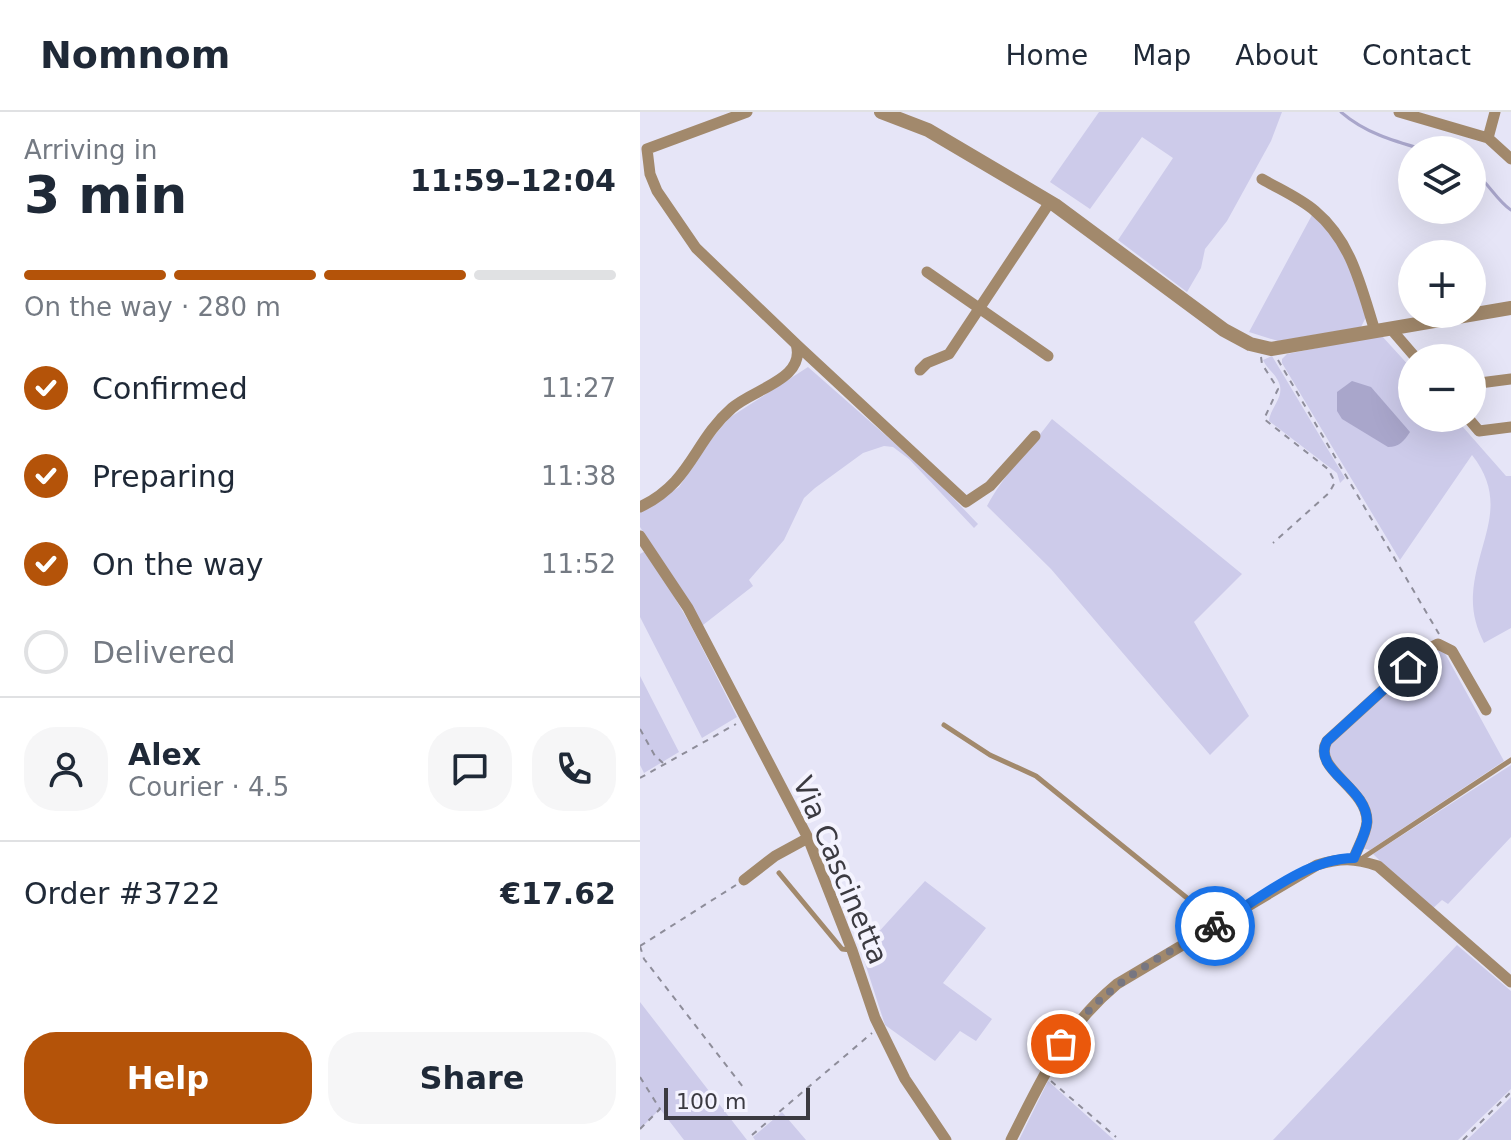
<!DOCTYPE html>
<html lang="en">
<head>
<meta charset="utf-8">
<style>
  :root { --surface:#fff; --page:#f6f6f7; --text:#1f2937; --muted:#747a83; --line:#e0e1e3; --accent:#b45309 }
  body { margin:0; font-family:"DejaVu Sans",sans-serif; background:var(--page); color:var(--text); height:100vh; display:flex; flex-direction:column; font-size:30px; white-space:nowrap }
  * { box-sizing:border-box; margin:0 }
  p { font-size:26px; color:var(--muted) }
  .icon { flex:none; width:44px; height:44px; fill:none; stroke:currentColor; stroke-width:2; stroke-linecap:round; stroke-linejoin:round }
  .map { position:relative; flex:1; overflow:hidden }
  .details { display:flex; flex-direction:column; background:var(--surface); width:640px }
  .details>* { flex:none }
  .fabs { position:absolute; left:758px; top:24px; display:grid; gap:16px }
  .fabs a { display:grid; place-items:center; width:88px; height:88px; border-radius:50%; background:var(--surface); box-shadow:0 8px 32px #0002; font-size:40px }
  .scale { position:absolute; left:24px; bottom:20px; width:146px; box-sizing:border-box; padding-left:8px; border:4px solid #3b3a41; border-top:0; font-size:22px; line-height:28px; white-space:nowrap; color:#3b3a41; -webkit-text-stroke:6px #f4f3fe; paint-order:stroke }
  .pin { position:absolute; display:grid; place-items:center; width:68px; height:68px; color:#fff; margin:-34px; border:4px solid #fff; border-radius:50%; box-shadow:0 2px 8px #0007 }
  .courier { position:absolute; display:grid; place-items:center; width:80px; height:80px; margin:-40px; border:6px solid #1a73e8; border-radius:50%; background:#fff; color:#222; box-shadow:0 2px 10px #0007 }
  .headline em { font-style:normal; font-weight:600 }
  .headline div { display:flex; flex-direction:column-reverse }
  .headline { display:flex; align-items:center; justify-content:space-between; height:136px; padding:0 24px }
  h1 { font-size:52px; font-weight:600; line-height:60px }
  .bar { display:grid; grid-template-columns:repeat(4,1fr); gap:12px 8px; align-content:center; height:96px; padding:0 24px }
  .bar i { height:10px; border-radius:6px; background:var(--line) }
  .bar .active { background:var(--accent) }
  .bar p { grid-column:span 4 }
  .line { display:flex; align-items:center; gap:20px; padding:0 24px; border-top:2px solid var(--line) }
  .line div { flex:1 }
  .round { display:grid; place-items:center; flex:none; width:84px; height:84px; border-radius:32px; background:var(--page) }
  ol { padding:0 24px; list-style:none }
  li { display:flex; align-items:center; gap:24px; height:88px }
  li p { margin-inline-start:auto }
  li .icon { padding:8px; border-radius:50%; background:var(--accent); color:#fff; stroke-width:4 }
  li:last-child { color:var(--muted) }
  li i { width:44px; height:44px; border:4px solid var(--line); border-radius:50% }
  .action { display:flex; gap:16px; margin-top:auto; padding:16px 24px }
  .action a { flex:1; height:92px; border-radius:32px; background:var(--accent); color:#fff; font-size:32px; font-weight:600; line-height:92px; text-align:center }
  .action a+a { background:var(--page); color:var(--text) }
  header { display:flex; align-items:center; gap:48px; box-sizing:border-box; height:112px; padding:0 40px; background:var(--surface); border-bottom:2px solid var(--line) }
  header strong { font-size:38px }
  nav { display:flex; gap:44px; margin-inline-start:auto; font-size:28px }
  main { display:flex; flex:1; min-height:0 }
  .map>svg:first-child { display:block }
</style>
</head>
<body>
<header>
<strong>Nomnom</strong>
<nav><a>Home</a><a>Map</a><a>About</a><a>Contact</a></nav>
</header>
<main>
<section class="details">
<div class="headline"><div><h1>3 min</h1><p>Arriving in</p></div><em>11:59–12:04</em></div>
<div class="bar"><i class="active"></i><i class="active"></i><i class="active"></i><i></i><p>On the way · 280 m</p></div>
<ol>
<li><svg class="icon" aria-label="check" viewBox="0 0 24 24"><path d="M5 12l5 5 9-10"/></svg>Confirmed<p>11:27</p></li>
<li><svg class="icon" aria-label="check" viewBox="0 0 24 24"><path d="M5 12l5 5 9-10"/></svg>Preparing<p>11:38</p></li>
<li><svg class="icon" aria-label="check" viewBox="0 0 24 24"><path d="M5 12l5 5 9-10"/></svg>On the way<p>11:52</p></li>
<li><i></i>Delivered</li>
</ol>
<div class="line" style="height:144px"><a class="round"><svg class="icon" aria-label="person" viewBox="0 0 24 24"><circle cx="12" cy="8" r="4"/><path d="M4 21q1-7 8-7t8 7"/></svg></a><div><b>Alex</b><p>Courier · 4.5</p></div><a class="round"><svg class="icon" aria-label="chat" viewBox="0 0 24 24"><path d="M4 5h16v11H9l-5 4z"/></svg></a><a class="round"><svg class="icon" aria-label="phone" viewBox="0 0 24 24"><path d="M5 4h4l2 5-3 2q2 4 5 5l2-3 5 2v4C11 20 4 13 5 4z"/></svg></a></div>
<div class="line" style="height:104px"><div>Order #3722</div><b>€17.62</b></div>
<div class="action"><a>Help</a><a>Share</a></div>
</section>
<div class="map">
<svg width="871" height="1028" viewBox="0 0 871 1028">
  <rect width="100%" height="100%" fill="#e6e5f7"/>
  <!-- green -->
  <path fill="#cdcbea" d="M459 0H642L631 29 587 109 565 137 561 156 547 180 478 128 533 46 502 25 450 97 410 70Z
    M672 103 700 130 727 203 721 215 638 229 609 220Z
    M741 223 772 257V306H815L866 364H871V516L844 531C836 515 832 500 833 482 837 428 871 393 832 343L760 448 642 251V247L647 242Z
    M632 244 705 366 700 371 697 361 629 309C630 296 645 285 639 271 636 262 627 257 623 248Z
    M168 255 292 364 338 412 334 416 269 347 253 335 244 334 223 341 175 376 164 386 144 428 109 468 113 474 63 513 0 415V400L39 375 69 330 89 306Z
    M412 307 602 462 554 510 609 604 570 643 411 457 347 394C362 365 392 334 412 307Z
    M7 438 50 512 97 605 62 626 0 505V442Z
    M802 536 864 649 730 738 721 736 731 711 689 650 686 636 787 541Z
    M0 564 39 640 4 661 0 653Z
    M871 653V725L808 792 802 788 791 798 733 742Z
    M285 769 346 816 303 871 352 907 336 929 320 919 295 949 245 913 224 848 235 824Z
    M817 833 871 879V977L818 1028H633Z
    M0 890 107 1028H44L20 997 0 1017Z
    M408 969 474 1028H379Z
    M871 985V1028H827Z
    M142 1000 166 1028H115L113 1025Z"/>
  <!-- water -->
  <path fill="#a9a6cb" d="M712 269 731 275 770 320C764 329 759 335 748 335L702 307 697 299V280Z"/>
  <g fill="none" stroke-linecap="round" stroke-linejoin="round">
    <!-- stream -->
    <path stroke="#a9a6cb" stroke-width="3" d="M701 0C725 21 754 29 785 38
      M832 59C848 69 855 87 871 98"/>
    <!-- path -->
    <path stroke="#8e8d9a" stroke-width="2" stroke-dasharray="6 6" stroke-linecap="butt" d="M621 245 622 252 638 277 624 307 688 357 695 370 689 381 633 431
      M638 248 799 522
      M0 617 15 644 23 651
      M0 666 96 612
      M0 834 4 847 103 975
      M0 834 96 773
      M0 965 20 997 0 1017
      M411 969 476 1025
      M112 1023 232 921
      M823 1028 871 980"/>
    <!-- service -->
    <path stroke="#a2896c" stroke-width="5" d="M304 613 350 643 396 664 578 811
      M721 747 871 648
      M139 761 202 837 211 838"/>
    <!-- minor -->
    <path stroke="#a2896c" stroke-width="11" d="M759 0 848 26 871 47
      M848 26 855 0
      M622 67C639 77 660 86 675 99 712 130 721 175 735 219
      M287 160 408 244
      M751 217 776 246
      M156 232 326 390 350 374 395 324
      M280 258 287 251 309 242 410 90
      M832 272 871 267
      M828 306 839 319 871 315
      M0 395C52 370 53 330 92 296 113 277 167 267 156 232L56 136 17 79 10 62 7 37 107 0
      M0 424 48 496 168 726 212 838 235 906 265 967 306 1028
      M714 746C718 735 726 722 727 710 728 676 671 657 687 629L788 537 798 532 812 539 846 598
      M104 768 135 744 168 726
      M371 1028C402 967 423 917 477 872L677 753C701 746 714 746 738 754L871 870"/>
    <!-- tertiary -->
    <path stroke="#a2896c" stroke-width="14" d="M241 0 288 18 415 93 584 218 610 232 631 237 871 196"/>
  </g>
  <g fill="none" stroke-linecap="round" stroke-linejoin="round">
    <!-- done -->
    <path stroke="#777681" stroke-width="8" stroke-dasharray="0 14.4" d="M421 932C464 872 512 850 575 814"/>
    <!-- route -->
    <path stroke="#1a73e8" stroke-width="10" d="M575 814C615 790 666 746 714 746 718 735 726 722 727 710 728 675 671 658 687 629L768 555"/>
  </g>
  <g text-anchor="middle" stroke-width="8" stroke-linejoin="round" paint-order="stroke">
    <!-- street labels -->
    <g font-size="28" fill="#3b3a41" stroke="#f4f3fe">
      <text transform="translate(201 758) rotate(67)" y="10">Via Cascinetta</text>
    </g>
  </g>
</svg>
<div class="fabs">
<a><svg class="icon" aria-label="layers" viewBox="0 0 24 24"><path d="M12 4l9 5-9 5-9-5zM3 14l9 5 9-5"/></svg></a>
<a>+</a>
<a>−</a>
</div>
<div class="scale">100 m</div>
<div class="pin" style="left:421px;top:932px;background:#ea580c"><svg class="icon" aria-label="bag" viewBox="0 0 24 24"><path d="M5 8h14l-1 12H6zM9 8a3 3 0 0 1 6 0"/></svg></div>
<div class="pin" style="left:768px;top:555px;background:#1f2937"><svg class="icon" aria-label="home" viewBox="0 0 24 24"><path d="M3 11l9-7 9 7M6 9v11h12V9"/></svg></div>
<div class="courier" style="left:575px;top:814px"><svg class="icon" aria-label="bike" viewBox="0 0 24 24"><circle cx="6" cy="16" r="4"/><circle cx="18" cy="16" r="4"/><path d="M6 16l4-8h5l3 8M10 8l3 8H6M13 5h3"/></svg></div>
</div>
</main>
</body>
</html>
